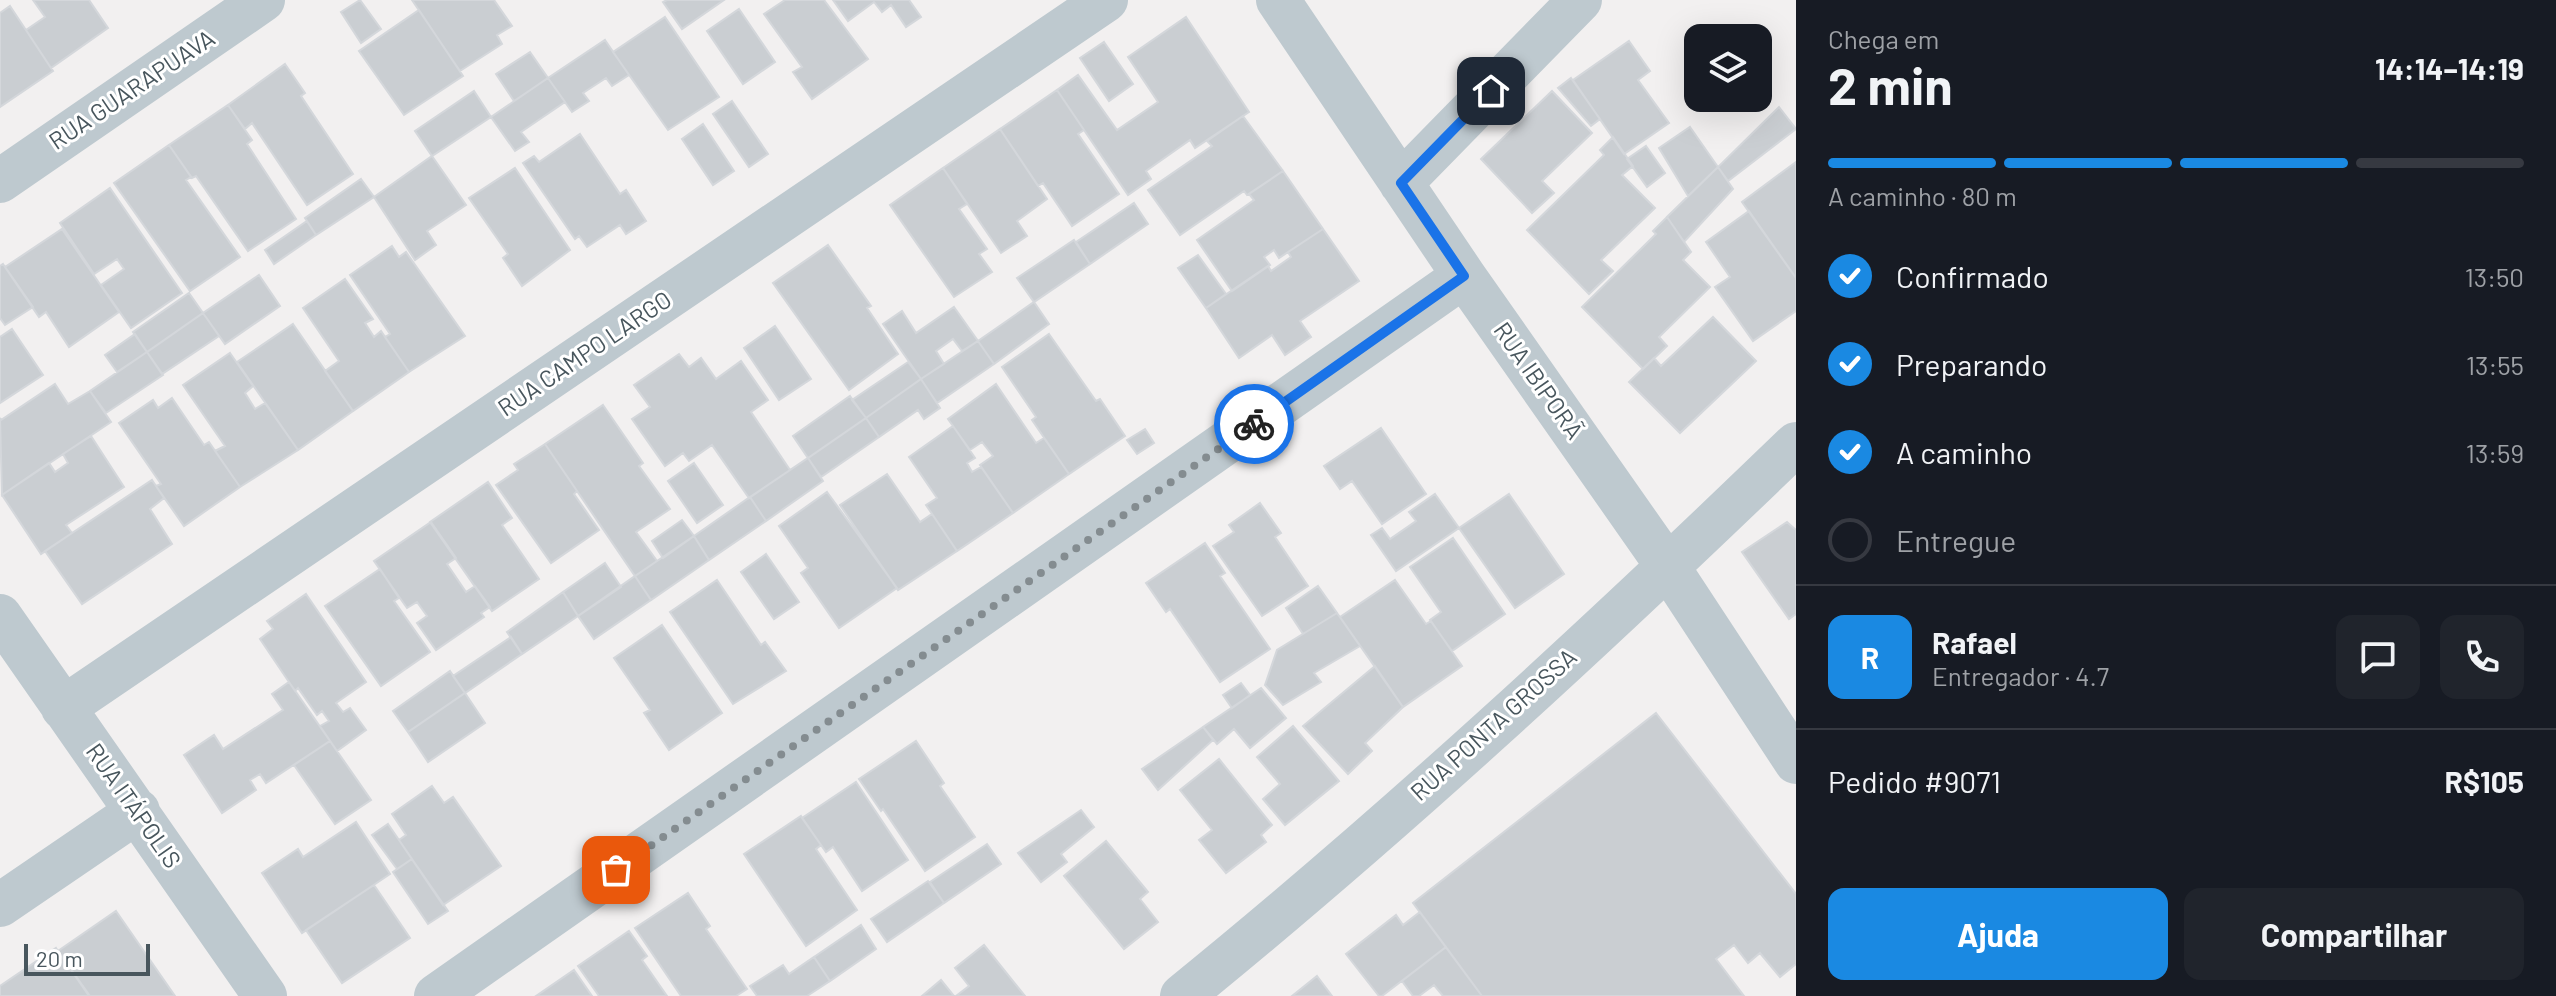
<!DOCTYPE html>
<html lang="pt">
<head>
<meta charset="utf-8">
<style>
  :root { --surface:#171b24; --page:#20242c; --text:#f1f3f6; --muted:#9ea1a6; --line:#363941; --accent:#1a89e2 }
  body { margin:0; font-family:Barlow,sans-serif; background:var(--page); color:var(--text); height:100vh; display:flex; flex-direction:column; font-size:30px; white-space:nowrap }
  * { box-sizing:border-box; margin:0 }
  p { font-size:26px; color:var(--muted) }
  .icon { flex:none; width:44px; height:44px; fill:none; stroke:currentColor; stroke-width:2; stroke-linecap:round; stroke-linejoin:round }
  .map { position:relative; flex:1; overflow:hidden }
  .details { display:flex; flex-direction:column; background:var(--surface); width:760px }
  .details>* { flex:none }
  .controls { position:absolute; left:1684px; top:24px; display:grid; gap:16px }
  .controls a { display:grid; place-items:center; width:88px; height:88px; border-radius:16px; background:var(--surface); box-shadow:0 8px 32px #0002; font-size:40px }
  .scale { position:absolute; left:24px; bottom:20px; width:126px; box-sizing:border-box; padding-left:8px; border:4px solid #48565d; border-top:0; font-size:22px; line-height:28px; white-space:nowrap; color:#48565d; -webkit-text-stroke:6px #fff; paint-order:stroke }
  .pin { position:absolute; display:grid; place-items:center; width:68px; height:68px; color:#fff; margin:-34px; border-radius:16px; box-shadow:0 4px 12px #0006 }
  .courier { position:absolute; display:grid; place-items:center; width:80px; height:80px; margin:-40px; border:6px solid #1a73e8; border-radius:50%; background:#fff; color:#222; box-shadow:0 2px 10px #0007 }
  .headline em { font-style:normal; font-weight:700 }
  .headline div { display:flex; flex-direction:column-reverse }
  .headline { display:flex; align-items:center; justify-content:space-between; height:136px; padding:0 32px }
  h1 { font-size:52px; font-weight:700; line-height:60px }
  .bar { display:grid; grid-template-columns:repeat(4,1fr); gap:12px 8px; align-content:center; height:96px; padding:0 32px }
  .bar i { height:10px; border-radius:6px; background:var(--line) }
  .bar .current { background:var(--accent) }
  .bar p { grid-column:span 4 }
  .line { display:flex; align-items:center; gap:20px; padding:0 32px; border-top:2px solid var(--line) }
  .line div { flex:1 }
  .round { display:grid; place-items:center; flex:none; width:84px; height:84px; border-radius:16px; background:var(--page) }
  ol { padding:0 32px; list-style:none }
  li { display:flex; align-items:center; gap:24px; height:88px }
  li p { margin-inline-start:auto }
  li .icon { padding:8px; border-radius:50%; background:var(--accent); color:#fff; stroke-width:4 }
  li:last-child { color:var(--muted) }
  li i { width:44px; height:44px; border:4px solid var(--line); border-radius:50% }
  .action { display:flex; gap:16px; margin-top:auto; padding:16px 32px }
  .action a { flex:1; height:92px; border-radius:16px; background:var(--accent); color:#fff; font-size:32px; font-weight:700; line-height:92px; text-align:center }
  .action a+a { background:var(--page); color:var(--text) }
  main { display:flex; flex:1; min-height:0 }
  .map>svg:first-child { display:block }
</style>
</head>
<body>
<main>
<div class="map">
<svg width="1796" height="996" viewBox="0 0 1796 996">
  <rect width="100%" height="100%" fill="#f2f0f0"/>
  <!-- building -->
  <path fill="#caced2" stroke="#d4d7db" stroke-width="2" d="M33 0H89L108 28 51 68 26 30 45 17Z
    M360 0 381 29 361 43 341 12Z
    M412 0H494L512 26 497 35 502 44 460 71Z
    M667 0H724L682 29 663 2Z
    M785 0H824L868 59 812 99 793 72 802 67 764 14Z
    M833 0H909L921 17 906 27 891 5 882 12 874 2 848 21Z
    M10 6 53 71 0 107V13Z
    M739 9 775 62 743 84 707 31Z
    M419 10 463 76 404 115 359 51Z
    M665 17 719 97 668 130 613 52Z
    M1186 17 1249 112 1195 148 1190 140 1146 171 1151 179 1128 195 1057 90 1078 75 1117 130 1158 102 1128 57Z
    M605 40 629 75 612 86 606 78 583 93 589 101 572 112 548 78Z
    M1629 41 1650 71 1638 80 1669 123 1624 154 1573 80Z
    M1104 42 1133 84 1109 101 1080 58Z
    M530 52 548 78 514 101 496 74Z
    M285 64 305 93 301 96 353 174 307 205 252 123 245 129 228 105Z
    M548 78 565 102 521 132 529 142 515 151 491 117Z
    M1571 78 1600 119 1591 126 1558 88Z
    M1057 90 1084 130 1078 134 1119 194 1072 226 1043 183 1038 186 1000 129Z
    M474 91 491 117 432 156 415 131Z
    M1552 91 1592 133 1542 181 1554 193 1532 213 1481 159Z
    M732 101 768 154 749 167 713 114Z
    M228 105 252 140 247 144 296 219 248 251 196 176 192 178 169 145Z
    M1779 107 1796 129 1728 181 1718 167Z
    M1243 116 1283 171 1247 195 1244 191 1180 235 1148 190 1212 146 1207 141Z
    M703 124 734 171 713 185 682 139Z
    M1690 127 1718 167 1688 196 1659 148Z
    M1000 129 1047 199 1017 221 1027 236 1001 253 943 168Z
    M580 134 620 194 626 190 646 221 626 234 620 225 587 247 579 236 575 239 523 163 534 156 539 162Z
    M1613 137 1633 166 1622 175 1655 208 1601 260 1613 271 1589 294 1527 230 1604 155 1600 150Z
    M169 145 191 177 186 180 240 257 190 291 114 183Z
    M1646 146 1665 173 1647 187 1627 159Z
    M432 156 466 205 427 231 436 245 415 260 374 197Z
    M1796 162V278L1742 202Z
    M1718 167 1733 189 1684 242 1667 217Z
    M515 168 570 250 522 286 503 258 508 254 469 198Z
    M943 168 967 204 959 209 987 249 979 254 992 272 954 297 890 205Z
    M1283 171 1323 229 1279 258 1274 250 1264 257 1270 265 1232 291 1197 240 1254 200 1249 194Z
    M361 179 374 197 316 235 305 218Z
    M110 188 182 293 131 328 101 285 124 269 117 259 94 274 60 223Z
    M1134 203 1148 224 1090 264 1076 242Z
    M1749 211 1796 278V311L1753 341 1715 287 1730 277 1706 242Z
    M1667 217 1691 252 1683 260 1710 287 1659 337 1667 346 1643 369 1582 307 1656 234 1653 231Z
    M307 221 316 235 274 264 265 250Z
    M62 229 119 312 69 347 46 312 39 317 5 267Z
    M1323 229 1359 281 1300 321 1311 337 1285 355 1272 335 1239 358 1206 308 1268 266 1271 271 1291 257 1288 252Z
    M1074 240 1090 264 1034 302 1017 278Z
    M828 245 871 306 867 308 898 354 849 390 773 283Z
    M392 246 399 257 406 252 465 336 409 372 385 337 390 334 350 275Z
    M1198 255 1226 294 1206 308 1178 268Z
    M3 264 33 307 5 325 0 318V266Z
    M259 275 280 306 225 344 203 313Z
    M345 279 373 319 365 323 374 337 381 331 409 372 353 411 325 371 339 361 303 308Z
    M189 293 203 313 147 352 133 332Z
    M1034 302 1049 324 994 364 978 341Z
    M954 307 978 341 962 351 953 339 936 351 944 364 921 379 883 324 902 311 916 333Z
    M203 313 219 336 162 374 147 352Z
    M1713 317 1756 361 1680 433 1629 382 1654 358 1661 366Z
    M293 324 353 411 298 450 237 362Z
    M775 326 811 379 779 400 744 348Z
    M12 329 43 375 0 403V337Z
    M135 334 147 352 117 372 105 355Z
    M1049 334 1096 401 1100 399 1125 436 1069 474 1032 420 1036 417 1002 367Z
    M978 341 994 364 937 403 921 379Z
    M147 352 163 375 106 413 90 391Z
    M230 353 253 386 245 393 255 409 265 403 298 450 240 487 215 451 225 446 183 385Z
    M679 354 689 367 701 358 716 379 741 361 768 400 751 412 790 470 749 498 712 445 689 461 683 453 665 466 632 419 650 407 634 385Z
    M908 362 921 379 866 418 852 400Z
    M921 379 940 408 924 419 918 410 879 437 866 418Z
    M55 384 68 404 90 391 111 422 2 495 0 418 1 420Z
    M996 384 1036 443 1044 438 1069 474 1013 513 980 465 993 456 982 442 970 450 948 419Z
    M850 396 866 418 808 458 793 436Z
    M172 398 204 445 209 442 240 487 184 526 156 486 161 484 119 423 153 400 158 408Z
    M603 405 643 463 639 466 670 509 636 532 657 561 635 576 545 444Z
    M866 418 879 437 821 477 808 458Z
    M953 426 975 458 967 463 972 472 981 467 1013 513 957 551 926 505 937 498 909 457Z
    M1381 428 1426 494 1382 524 1352 481 1340 489 1324 466Z
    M1145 429 1154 443 1137 454 1127 440Z
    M91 436 124 487 66 525 72 533 41 554 2 495 49 463 55 472 68 463 63 454Z
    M545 444 577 491 574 494 599 530 551 563 496 485 518 470 514 464Z
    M808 458 823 481 766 521 750 497Z
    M694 463 723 505 697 523 668 481Z
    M887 474 920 522 932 514 957 551 898 590 840 505Z
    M152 480 164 498 150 509 172 544 82 604 45 551Z
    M488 482 512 518 502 525 539 579 492 611 430 522Z
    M827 492 897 588 839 628 801 573 808 568 779 526Z
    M1435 494 1459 528 1396 571 1371 535 1382 528 1390 539 1416 521 1409 512Z
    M1509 494 1564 574 1515 608 1459 528Z
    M750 497 766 521 709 560 694 536Z
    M1260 503 1281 533 1275 537 1308 586 1262 616 1213 546 1234 532 1229 525Z
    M682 520 694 536 663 558 652 541Z
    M431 522 456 558 447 564 466 592 475 586 490 607 481 613 484 617 436 650 417 623 427 616 417 602 407 608 374 561Z
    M1787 522 1796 530V614L1789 619 1742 552Z
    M694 536 709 560 651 600 635 576Z
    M1453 538 1505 614 1452 651 1430 620 1441 612 1410 567Z
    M1205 543 1225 573 1220 576 1270 649 1220 682 1170 609 1166 612 1146 583Z
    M766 554 799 602 774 619 741 572Z
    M605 563 621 587 578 616 563 592Z
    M380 569 399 598 394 601 430 652 381 686 325 606Z
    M635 576 651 600 594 639 578 616Z
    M717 580 761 645 765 642 786 671 733 704 670 612Z
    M1395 580 1426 624 1431 621 1462 666 1403 707 1340 617Z
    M1318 586 1337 613 1303 634 1286 608Z
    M563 592 578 616 522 654 507 632Z
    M306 594 366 682 336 703 343 712 350 708 366 730 337 751 320 726 329 721 322 711 317 715 298 688 295 691 260 639 273 629 267 621Z
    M1337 613 1360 646 1314 673 1321 682 1283 705 1265 685 1277 650Z
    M662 625 722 713 669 750 644 713 650 710 614 658Z
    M511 637 522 654 465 693 453 676Z
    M1375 666 1403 707 1365 743 1372 751 1348 774 1303 726Z
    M450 671 465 693 408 732 393 711Z
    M289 682 330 741 266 783 260 774 250 780 256 790 222 813 184 755 214 735 223 749 283 710 272 694Z
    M1241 683 1250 695 1232 708 1223 695Z
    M1261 688 1286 718 1250 748 1234 729 1217 744 1203 727Z
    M465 693 485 723 428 762 408 732Z
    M1656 713 1796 894V964L1780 977 1760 953 1748 963 1734 945 1716 959 1744 996H1482L1413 903Z
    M1293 726 1339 781 1285 825 1263 799 1280 784 1257 757Z
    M1203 727 1213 740 1158 790 1142 769Z
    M330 741 371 800 335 824 294 765Z
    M916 741 944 783 940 786 975 837 925 871 883 809 881 811 859 779Z
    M1219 759 1272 825 1261 835 1266 842 1226 873 1199 840 1212 830 1180 790Z
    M856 782 908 860 862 891 833 847 826 852 802 818Z
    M432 786 444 803 453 797 501 866 443 905 399 840 406 835 392 814Z
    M1081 810 1094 827 1061 854 1067 862 1041 882 1018 853Z
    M801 816 821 845 816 849 857 910 806 946 744 854Z
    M356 822 390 874 302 933 262 873 298 849 303 857Z
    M388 824 412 859 397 869 372 835Z
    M1106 841 1148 892 1140 899 1158 922 1124 949 1064 876Z
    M987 844 1001 864 944 903 930 882Z
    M412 859 448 911 428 924 393 872Z
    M928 881 944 903 887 942 871 919Z
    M374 885 410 938 342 983 306 930Z
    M688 893 710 926 706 929 747 989 736 996H681L635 928Z
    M116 911 175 996H90L58 951Z
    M1420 912 1446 947 1382 996H1379L1346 954 1396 915 1403 925Z
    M861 925 876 949 830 981 814 957Z
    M629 931 647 956 642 960 667 996H599L578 966Z
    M984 945 1025 996H956L969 986 955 968Z
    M1446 947 1482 996H1443L1434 985 1419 996H1413L1402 981Z
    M56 948 89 996H0V986Z
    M814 957 830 981 807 996H757L750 986 783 965 789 974Z
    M574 970 592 996H536Z
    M1317 976 1332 996H1292Z
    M941 980 954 996H922Z"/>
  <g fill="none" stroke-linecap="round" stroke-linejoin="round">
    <!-- minor -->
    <path stroke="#bec9cf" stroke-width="44" d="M1278 0 1464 276 1668 567 1796 762
      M0 181 263 0
      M1401 183 1580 0
      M0 616 265 996
      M63 708 1106 0
      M0 905 138 811
      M436 996 1464 276
      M1182 996C1395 823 1598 635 1796 444"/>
  </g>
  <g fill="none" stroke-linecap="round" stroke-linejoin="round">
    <!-- done -->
    <path stroke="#848c90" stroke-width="8" stroke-dasharray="0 14.4" d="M616 870 1254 424"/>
    <!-- route -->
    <path stroke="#1a73e8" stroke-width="10" d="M1254 424 1464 276 1401 183 1491 91"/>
  </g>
  <g text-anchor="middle" stroke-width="6" stroke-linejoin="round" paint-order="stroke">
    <!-- street labels -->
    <g font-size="24" fill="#48565d" stroke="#fff">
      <text transform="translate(132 90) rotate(-34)" y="8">RUA GUARAPUAVA</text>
      <text transform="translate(585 354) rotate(-34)" y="8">RUA CAMPO LARGO</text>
      <text transform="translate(1538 381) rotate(55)" y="8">RUA IBIPORÃ</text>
      <text transform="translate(1494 725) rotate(-42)" y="8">RUA PONTA GROSSA</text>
      <text transform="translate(133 806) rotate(55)" y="8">RUA ITÁPOLIS</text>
    </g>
  </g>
</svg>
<div class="controls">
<a><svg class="icon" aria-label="layers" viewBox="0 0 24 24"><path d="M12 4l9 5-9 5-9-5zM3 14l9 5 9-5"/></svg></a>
</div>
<div class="scale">20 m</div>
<div class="pin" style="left:616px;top:870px;background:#ea580c"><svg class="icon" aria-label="bag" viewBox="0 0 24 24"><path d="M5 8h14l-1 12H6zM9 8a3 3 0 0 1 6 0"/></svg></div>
<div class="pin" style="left:1491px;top:91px;background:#1f2937"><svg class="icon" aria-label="home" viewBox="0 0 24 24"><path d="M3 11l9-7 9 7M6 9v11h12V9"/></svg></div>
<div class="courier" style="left:1254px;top:424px"><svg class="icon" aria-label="bike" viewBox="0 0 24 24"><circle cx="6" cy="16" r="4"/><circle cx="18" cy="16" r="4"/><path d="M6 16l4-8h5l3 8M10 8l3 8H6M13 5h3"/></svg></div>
</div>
<section class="details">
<div class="headline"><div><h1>2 min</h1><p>Chega em</p></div><em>14:14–14:19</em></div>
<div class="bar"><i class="current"></i><i class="current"></i><i class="current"></i><i></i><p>A caminho · 80 m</p></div>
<ol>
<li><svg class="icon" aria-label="check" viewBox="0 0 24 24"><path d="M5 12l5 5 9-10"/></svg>Confirmado<p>13:50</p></li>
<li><svg class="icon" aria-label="check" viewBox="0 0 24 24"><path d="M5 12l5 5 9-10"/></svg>Preparando<p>13:55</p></li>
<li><svg class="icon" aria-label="check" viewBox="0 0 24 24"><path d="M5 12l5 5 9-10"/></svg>A caminho<p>13:59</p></li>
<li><i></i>Entregue</li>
</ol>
<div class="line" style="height:144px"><b class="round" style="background:var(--accent);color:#fff">R</b><div><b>Rafael</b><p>Entregador · 4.7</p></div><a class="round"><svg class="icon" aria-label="chat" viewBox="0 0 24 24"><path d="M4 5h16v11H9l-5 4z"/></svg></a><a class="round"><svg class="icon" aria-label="phone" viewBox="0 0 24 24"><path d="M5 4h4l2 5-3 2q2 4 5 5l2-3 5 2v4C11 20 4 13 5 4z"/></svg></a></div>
<div class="line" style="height:104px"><div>Pedido #9071</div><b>R$105</b></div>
<div class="action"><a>Ajuda</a><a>Compartilhar</a></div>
</section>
</main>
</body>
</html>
